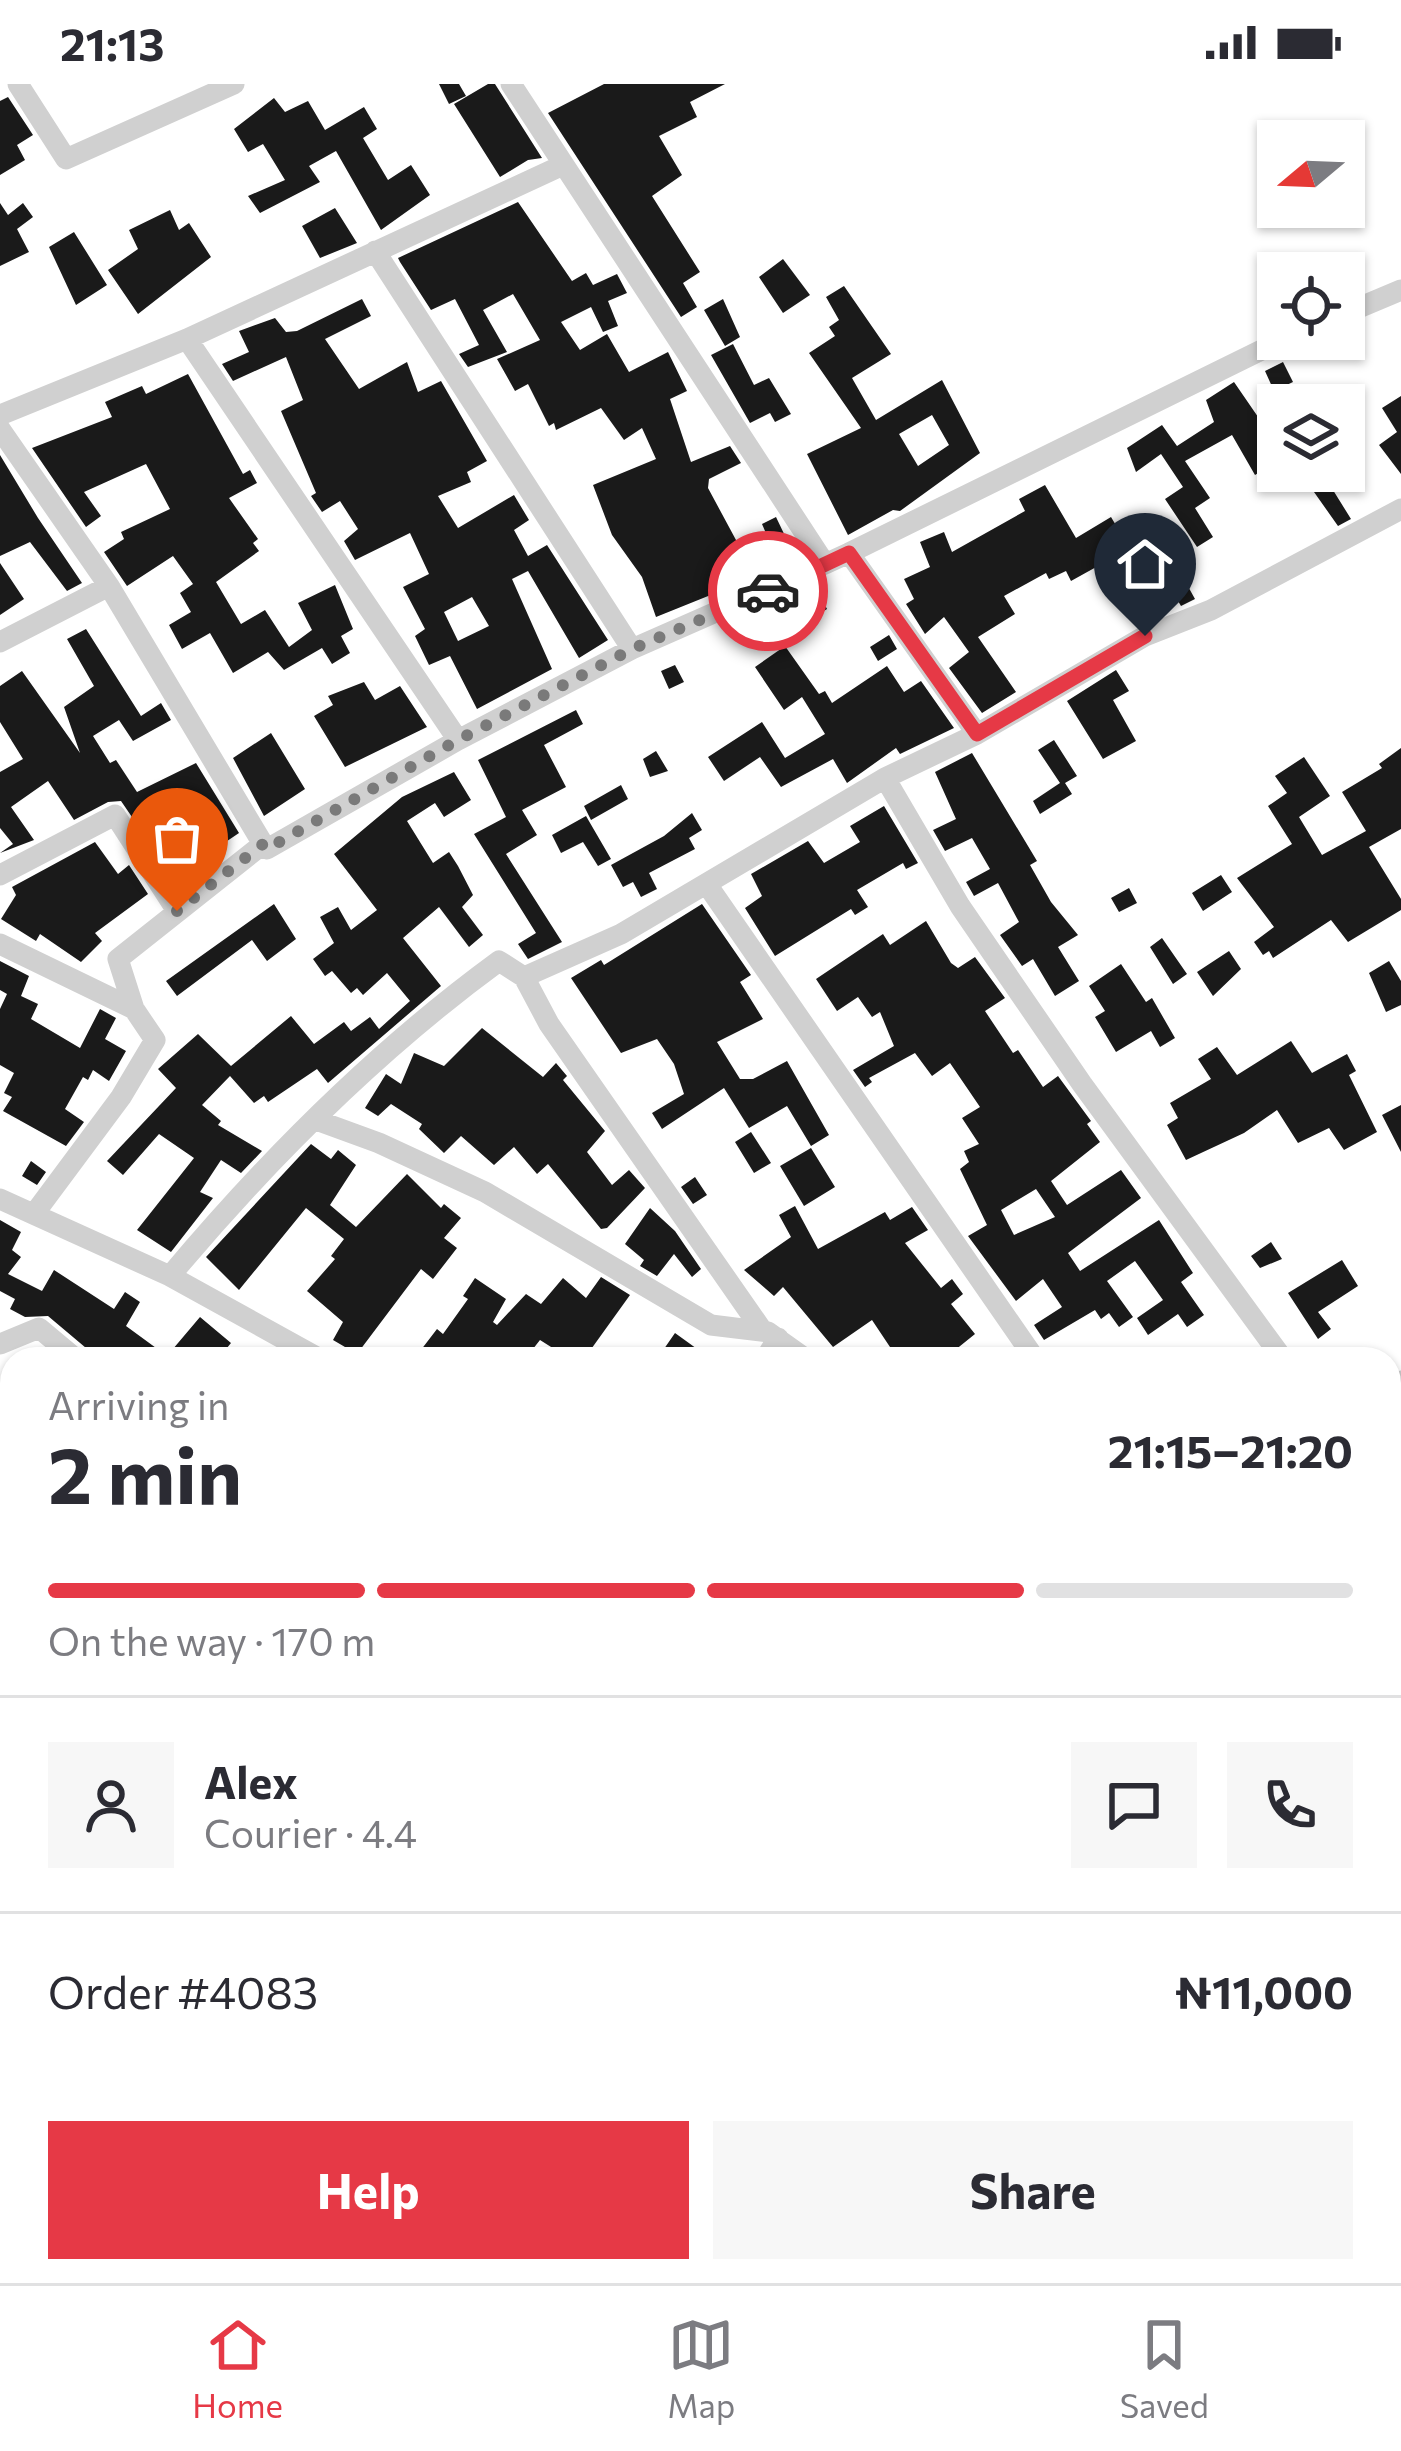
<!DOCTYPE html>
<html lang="en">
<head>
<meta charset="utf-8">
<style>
  :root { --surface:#fff; --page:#f7f7f7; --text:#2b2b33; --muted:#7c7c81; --line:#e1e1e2; --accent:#e63946 }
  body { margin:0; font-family:Commissioner,sans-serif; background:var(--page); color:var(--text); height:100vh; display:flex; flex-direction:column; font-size:45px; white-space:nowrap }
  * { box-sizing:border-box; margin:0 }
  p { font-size:39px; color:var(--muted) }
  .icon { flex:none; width:66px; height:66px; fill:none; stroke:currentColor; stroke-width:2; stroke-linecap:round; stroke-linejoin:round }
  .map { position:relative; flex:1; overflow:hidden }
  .sheet { position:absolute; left:0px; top:1263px; width:1401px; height:936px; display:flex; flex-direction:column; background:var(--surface); border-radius:36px 36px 0 0; box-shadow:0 3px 9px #0004 }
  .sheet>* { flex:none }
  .needle { width:78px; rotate:251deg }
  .fabs { position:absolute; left:1257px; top:36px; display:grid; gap:24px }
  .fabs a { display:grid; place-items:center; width:108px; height:108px; border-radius:0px; background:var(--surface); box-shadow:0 3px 9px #0004; font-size:60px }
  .pin { position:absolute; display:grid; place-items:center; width:102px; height:102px; color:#fff; margin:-123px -51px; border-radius:50% 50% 50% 0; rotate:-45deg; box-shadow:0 0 12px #0007 }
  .pin .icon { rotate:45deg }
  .courier { position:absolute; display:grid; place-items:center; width:120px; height:120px; margin:-60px; border:9px solid #e63946; border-radius:50%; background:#fff; color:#222; box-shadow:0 3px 15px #0007 }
  .summary em { font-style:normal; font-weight:700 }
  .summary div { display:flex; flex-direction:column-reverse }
  .summary { display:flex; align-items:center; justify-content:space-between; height:204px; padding:0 48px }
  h1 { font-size:78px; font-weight:700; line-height:90px }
  .bar { display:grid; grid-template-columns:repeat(4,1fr); gap:18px 12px; align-content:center; height:144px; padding:0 48px }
  .bar i { height:15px; border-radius:9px; background:var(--line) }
  .bar .on { background:var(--accent) }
  .bar p { grid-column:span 4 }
  .line { display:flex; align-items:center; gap:30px; padding:0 48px; border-top:3px solid var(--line) }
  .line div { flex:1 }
  .round { display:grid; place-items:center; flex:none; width:126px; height:126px; border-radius:0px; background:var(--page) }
  .cta { display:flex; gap:24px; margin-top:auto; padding:24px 48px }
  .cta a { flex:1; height:138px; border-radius:0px; background:var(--accent); color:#fff; font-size:48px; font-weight:700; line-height:138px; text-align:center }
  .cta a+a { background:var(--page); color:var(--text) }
  .status { display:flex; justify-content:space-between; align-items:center; height:84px; padding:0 60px; background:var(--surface); direction:ltr }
  .status svg { height:33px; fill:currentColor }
  .menu { display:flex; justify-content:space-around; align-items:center; height:168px; border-top:3px solid var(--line); background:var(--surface); font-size:33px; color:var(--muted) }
  .menu a { display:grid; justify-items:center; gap:6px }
  .menu .on { color:var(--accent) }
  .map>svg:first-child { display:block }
</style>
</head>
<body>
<div class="status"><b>21:13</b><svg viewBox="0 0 49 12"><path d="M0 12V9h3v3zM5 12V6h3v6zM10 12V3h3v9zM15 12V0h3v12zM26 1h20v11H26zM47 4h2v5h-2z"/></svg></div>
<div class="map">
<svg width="1401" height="2199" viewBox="0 0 1401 2199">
  <rect width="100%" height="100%" fill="#fff"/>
  <!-- building -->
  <path fill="#1a1a1a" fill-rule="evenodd" d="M439 0H459L466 12 449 20Z
    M488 0H495L542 74 528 76 500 93 454 20Z
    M604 0H725L690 18 697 33 659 52 682 91 652 112 700 188 683 199 697 223 681 233 548 29Z
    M8 13 33 51 17 61 25 76 0 91V17Z
    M274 14 285 28 308 17 325 46 364 23 377 45 363 54 388 96 411 81 430 111 381 146 336 67 309 82 320 98 260 129 248 112 285 96 263 60 248 68 234 45Z
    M518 118 572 197 586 189 593 201 617 190 627 209 608 217 618 242 603 248 591 223 561 238 580 266 607 250 629 288 668 268 687 307 670 315 691 378 730 362 741 379 709 395 708 404 743 469 724 480 733 502 656 533 642 493 612 451 593 401 656 375 642 344 624 356 601 324 556 346 554 339 549 342 528 300 515 307 497 275 540 256 513 210 483 226 507 268 468 283 459 270 479 261 455 215 431 226 400 178 398 174Z
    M0 119 8 131 23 119 33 133 17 145 29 168 0 182Z
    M335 124 357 159 320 174 302 142Z
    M170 126 179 146 189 139 211 173 138 230 108 186 138 165 129 146Z
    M74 148 107 201 76 221 49 163Z
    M783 175 810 211 783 229 759 193Z
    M844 202 891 270 852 294 876 336 942 296 980 369 900 427 893 426 848 451 807 370 861 344 809 269 835 252 829 243 839 236 826 213ZM932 331 949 361 918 382 899 350Z
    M362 215 371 232 325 255 359 305 407 278 418 308 441 297 487 377 467 388 471 398 438 412 458 444 514 411 529 436 514 446 528 472 547 461 608 556 579 574 528 487 512 495 552 585 477 625 450 572 429 581 415 552 425 545 403 503 429 490 410 449 355 476 344 457 358 445 340 417 322 428 311 412 316 409 281 327 303 316 286 273 233 297 222 280 249 268 239 247 275 234 286 248 297 247ZM472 513 489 542 458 557 444 528Z
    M723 215 740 253 725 262 704 226Z
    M733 260 754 301 769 294 791 330 775 338 770 329 750 339 711 271Z
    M1283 278 1293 298 1274 307 1265 287Z
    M188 290 243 390 250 386 257 399 229 414 258 455 253 459 259 467 216 498 241 540 265 526 289 563 312 546 298 519 335 501 353 545 341 552 350 569 332 580 322 564 284 586 268 568 233 589 210 549 182 565 169 541 191 528 180 509 193 500 173 472 127 502 104 468 124 455 121 448 170 425 146 380 84 408 101 432 86 443 32 364 112 333 105 318 142 302 146 310Z
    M1234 298 1278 362V377L1255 391 1232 351 1185 377 1210 414 1195 424 1213 453 1197 463 1165 415 1183 403 1161 370 1136 388 1127 364 1162 341 1177 362 1214 338 1206 316Z
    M1401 312V390L1379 361 1397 348 1382 324Z
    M0 371 38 434 82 499 67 507 30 458 0 472Z
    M1328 398 1351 435 1338 442 1314 408Z
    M1045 401 1076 454 1111 433 1120 448 1148 430 1164 459 1103 491 1098 482 1071 497 1066 487 1049 495 1046 489 1004 512 1015 530 978 553 1016 608 982 629 949 584 969 568 944 533 925 550 906 520 914 515 904 495 930 483 920 458 944 448 952 468 1025 427 1019 415Z
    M776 433 786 454 771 461 762 440Z
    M0 479 24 515 0 531Z
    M1185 497 1195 515 1181 522 1171 505Z
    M820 511 827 525 789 549 779 532Z
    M86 545 141 632 161 619 171 636 133 657 119 636 93 652 110 679 116 676 137 708 196 679 239 749 190 782 184 772 167 784 121 717 108 718 74 736 48 697 11 723 34 756 0 769 13 760 0 744V688L23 675 0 638V602L22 587 80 669 64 623 94 602 67 555Z
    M889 551 897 565 878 577 870 563Z
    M785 562 819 610 825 607 832 619 887 582 904 608 921 597 954 644 900 670 896 664 847 699 833 675 781 703 760 673 724 697 708 673 762 638 785 674 825 650 802 613 784 626 755 583Z
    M675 581 684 598 669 605 661 587Z
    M1116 586 1129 607 1113 616 1136 657 1103 675 1067 617Z
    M364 598 375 616 400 602 427 643 345 683 314 632 333 621 328 612Z
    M576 626 583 640 544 661 566 703 522 726 537 751 506 770 562 858 528 875 518 860 536 849 474 750 506 733 478 676Z
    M271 649 305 705 264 732 233 674Z
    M1054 656 1077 692 1065 699 1072 710 1040 730 1033 717 1060 699 1038 666Z
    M1401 664V745L1369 763 1401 815V826L1348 858 1331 836 1273 874 1269 867 1263 871 1254 858 1274 843 1237 794 1292 760 1268 722 1287 709 1275 692 1304 673 1330 712 1299 733 1322 771 1366 747 1342 708 1382 684 1379 680Z
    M656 667 668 687 650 693 643 675Z
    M972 669 1037 777 1030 781 1051 818 1078 851 1058 863 1079 897 1055 912 1033 875 1022 882 1000 851 1019 838 998 799 974 812 966 798 990 785 972 754 945 767 933 746 956 735 935 688Z
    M454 688 471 716 444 733 435 719 407 737 433 779 449 768 458 782 473 811 462 823 483 851 469 863 439 823 403 854 441 902 328 999 317 985 268 1018 264 1012 254 1019 230 992 202 1021 221 1037 218 1041 262 1067 241 1089 221 1076 200 1108 213 1114 171 1168 137 1146 194 1074 159 1050 123 1091 107 1077 176 1004 158 985 198 950 231 982 291 932 314 960 344 938 351 947 370 933 379 945 410 917 387 889 363 911 357 904 351 909 332 887 325 892 313 875 334 859 320 833 338 823 351 846 377 826 334 770 402 713Z
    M621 701 628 715 591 736 584 722Z
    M884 722 918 779 906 785 903 779 857 806 868 823 855 831 851 825 775 872 745 824 762 812 751 790 808 757 824 779 860 758 850 742Z
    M692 729 702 746 689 754 695 765 649 789 657 805 641 813 633 798 623 803 611 781 664 752Z
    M586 732 611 775 598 782 583 758 561 769 552 751Z
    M95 758 118 790 129 781 148 810 95 849 102 857 81 878 40 850 36 857 1 835 16 811 12 803Z
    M1221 791 1232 808 1203 827 1192 809Z
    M1129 804 1137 819 1119 828 1111 814Z
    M274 820 296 855 267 877 252 856 177 912 166 897Z
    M702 820 751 891 740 898 763 935 717 958 740 995H753L787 977 829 1051 811 1062 787 1022 749 1044 724 1004 662 1045 652 1029 684 1010 674 980 657 955 621 969 571 894 601 876 604 881Z
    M926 837 951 879 958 884 975 873 1005 914 985 927 1013 969 1018 966 1043 1003 1058 992 1091 1037 1087 1040 1100 1058 1051 1097 1067 1121 1121 1086 1141 1114 1068 1169 1080 1187 1159 1136 1193 1189 1181 1198 1204 1231 1187 1243 1178 1230 1148 1251 1137 1234 1163 1216 1135 1177 1107 1197 1133 1233 1119 1243 1109 1229 1101 1235 1095 1226 1044 1256 1034 1241 1062 1223 1043 1195 1016 1217 968 1152 987 1141 960 1085 969 1078 964 1067 979 1060 962 1034 980 1023 950 979 932 992 915 969 869 994 872 998 865 1003 853 986 894 962 880 928 872 933 858 913 837 927 816 895 883 850 890 861ZM1036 1105 1055 1133 1014 1151 1001 1126Z
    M1162 854 1187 890 1173 900 1150 863Z
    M1229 867 1241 885 1213 912 1197 888Z
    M0 877 29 892 21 912 38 920 31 935 80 964 100 925 116 934 105 955 126 967 109 997 93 986 88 996 83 993 65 1025 84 1038 66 1062 3 1027 12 1013 4 1009 14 989 0 981V925L7 910 0 906Z
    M1389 877 1401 897V921L1386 928 1369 889Z
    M1121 880 1146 918 1152 914 1175 954 1160 963 1151 947 1116 968 1095 933 1105 927 1089 902Z
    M482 944 543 993 556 979 567 992 563 996 605 1047 587 1068 612 1101 629 1086 645 1104 607 1144 601 1145 548 1080 537 1090 514 1063 494 1081 461 1052 444 1069 419 1045 422 1040 391 1020 378 1032 365 1024 386 990 401 1000 414 969 444 982Z
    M1291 957 1312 989 1347 970 1356 987 1349 991 1377 1048 1344 1066 1329 1044 1298 1059 1277 1026 1244 1049 1186 1076 1167 1041 1178 1034 1170 1019 1211 995 1198 975 1217 963 1237 991Z
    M1401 1021V1068L1382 1031Z
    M751 1048 771 1079 754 1089 735 1058Z
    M311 1060 331 1075 338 1066 356 1081 330 1121 356 1143 407 1090 441 1124 444 1120 461 1134 444 1154 457 1164 433 1195 421 1185 357 1270 333 1256 343 1238 307 1207 335 1175 331 1172 344 1155 306 1124 239 1206 206 1173Z
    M811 1064 835 1103 804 1122 780 1082Z
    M31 1077 46 1088 37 1101 22 1092Z
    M695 1093 707 1111 693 1120 681 1103Z
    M795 1122 818 1165 885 1128 890 1136 912 1123 928 1146 905 1159 941 1204 952 1195 963 1210 951 1220 975 1250 944 1275H898L872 1236 833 1263 783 1203 774 1212 744 1186 791 1153 779 1131Z
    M650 1124 675 1147 701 1185 692 1193 674 1170 657 1192 640 1182 644 1176 625 1160Z
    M0 1136 21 1148 12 1166 21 1173 8 1190 42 1207 54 1186 114 1225 125 1208 140 1218 126 1242 167 1272 200 1233 231 1259 218 1275H91L86 1264 48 1232 25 1233 10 1225 15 1215 0 1207Z
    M1271 1158 1282 1175 1260 1184 1251 1172Z
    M1342 1176 1358 1202 1318 1228 1331 1245 1318 1255 1288 1209Z
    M601 1193 630 1211 584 1275H570L540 1256 525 1275H414L437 1245 443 1250 468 1215 463 1212 475 1194 506 1215 493 1238 497 1241 526 1210 541 1220 563 1194 586 1214Z
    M675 1249 711 1275H657Z"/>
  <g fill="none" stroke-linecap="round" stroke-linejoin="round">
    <!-- minor -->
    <path stroke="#d0d0d0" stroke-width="21" d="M18 0 66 75 234 0
      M511 0 825 480 849 469 977 650
      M375 167 632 565
      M1344 230 1401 206
      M187 255 458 656
      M0 331 187 255 563 81
      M0 345 109 502 263 760
      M849 469 1284 255
      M0 558 109 502
      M885 694 960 822 1082 1000 1283 1275
      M0 791 115 731 177 827
      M708 802 1035 1275
      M0 860 134 925
      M524 893 549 940 762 1246
      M316 1036 379 1059 485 1108 711 1241 768 1248 806 1275
      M0 1115 170 1192 320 1275
      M34 1130 121 1013 155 956 134 925 118 875 263 760 267 765 458 656 632 565 825 480
      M170 1192C268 1075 376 967 499 877L524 893 621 850 885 694 977 650 1145 552 1211 526 1401 425
      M0 1260 39 1244 76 1275
      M765 1275 778 1254
      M1389 1305 1401 1297
      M0 1488 12 1503
      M0 1532 12 1522
      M0 1711 12 1724
      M1389 1949 1401 1956
      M1389 2091 1401 2077
      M0 2108 12 2127
      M50 2187 58 2199
      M727 2187 738 2199
      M1012 2187 1021 2199
      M1197 2187 1206 2199
      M585 2199 598 2187
      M1266 2199 1280 2187"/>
  </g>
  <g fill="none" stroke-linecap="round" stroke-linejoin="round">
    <!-- done -->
    <path stroke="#7a7a7a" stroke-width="12" stroke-dasharray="0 21.6" d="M177 827 263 760 267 765 458 656 632 565 768 507"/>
    <!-- route -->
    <path stroke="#e63946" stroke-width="15" d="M768 507 849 469 977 650 1145 552"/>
  </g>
</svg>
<div class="fabs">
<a><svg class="needle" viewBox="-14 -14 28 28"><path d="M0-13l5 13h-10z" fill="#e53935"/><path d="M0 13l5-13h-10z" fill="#7c7c81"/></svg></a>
<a><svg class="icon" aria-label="locate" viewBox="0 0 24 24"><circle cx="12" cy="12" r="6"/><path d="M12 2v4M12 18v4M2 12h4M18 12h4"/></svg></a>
<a><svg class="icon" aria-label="layers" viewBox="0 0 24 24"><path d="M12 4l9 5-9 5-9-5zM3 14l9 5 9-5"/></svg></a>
</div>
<div class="pin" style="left:177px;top:827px;background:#ea580c"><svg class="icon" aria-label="bag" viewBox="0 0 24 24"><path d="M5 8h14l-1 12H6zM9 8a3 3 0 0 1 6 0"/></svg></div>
<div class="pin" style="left:1145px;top:552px;background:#1f2937"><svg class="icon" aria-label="home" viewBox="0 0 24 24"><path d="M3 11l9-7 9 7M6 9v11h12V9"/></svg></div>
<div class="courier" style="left:768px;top:507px"><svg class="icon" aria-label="car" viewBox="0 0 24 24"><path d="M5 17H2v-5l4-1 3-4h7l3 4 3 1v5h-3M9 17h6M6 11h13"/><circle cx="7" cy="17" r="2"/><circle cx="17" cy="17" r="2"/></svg></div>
<section class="sheet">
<div class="summary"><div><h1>2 min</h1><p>Arriving in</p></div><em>21:15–21:20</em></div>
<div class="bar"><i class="on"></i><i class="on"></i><i class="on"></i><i></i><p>On the way · 170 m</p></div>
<div class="line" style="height:216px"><a class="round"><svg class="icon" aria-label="person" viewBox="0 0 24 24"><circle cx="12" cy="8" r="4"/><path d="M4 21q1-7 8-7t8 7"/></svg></a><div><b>Alex</b><p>Courier · 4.4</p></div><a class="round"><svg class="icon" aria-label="chat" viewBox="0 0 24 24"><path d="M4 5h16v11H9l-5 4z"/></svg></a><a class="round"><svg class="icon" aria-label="phone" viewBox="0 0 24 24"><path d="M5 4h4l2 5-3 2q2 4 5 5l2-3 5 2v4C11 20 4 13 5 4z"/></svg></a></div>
<div class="line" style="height:156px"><div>Order #4083</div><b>₦11,000</b></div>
<div class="cta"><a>Help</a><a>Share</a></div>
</section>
</div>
<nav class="menu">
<a class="on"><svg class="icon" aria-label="home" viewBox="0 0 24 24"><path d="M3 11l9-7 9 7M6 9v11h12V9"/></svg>Home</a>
<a><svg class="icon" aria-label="map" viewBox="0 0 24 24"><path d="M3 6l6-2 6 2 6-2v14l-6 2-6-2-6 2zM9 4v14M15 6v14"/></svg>Map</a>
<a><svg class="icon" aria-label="saved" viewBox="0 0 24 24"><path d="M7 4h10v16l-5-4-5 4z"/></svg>Saved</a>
</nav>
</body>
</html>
